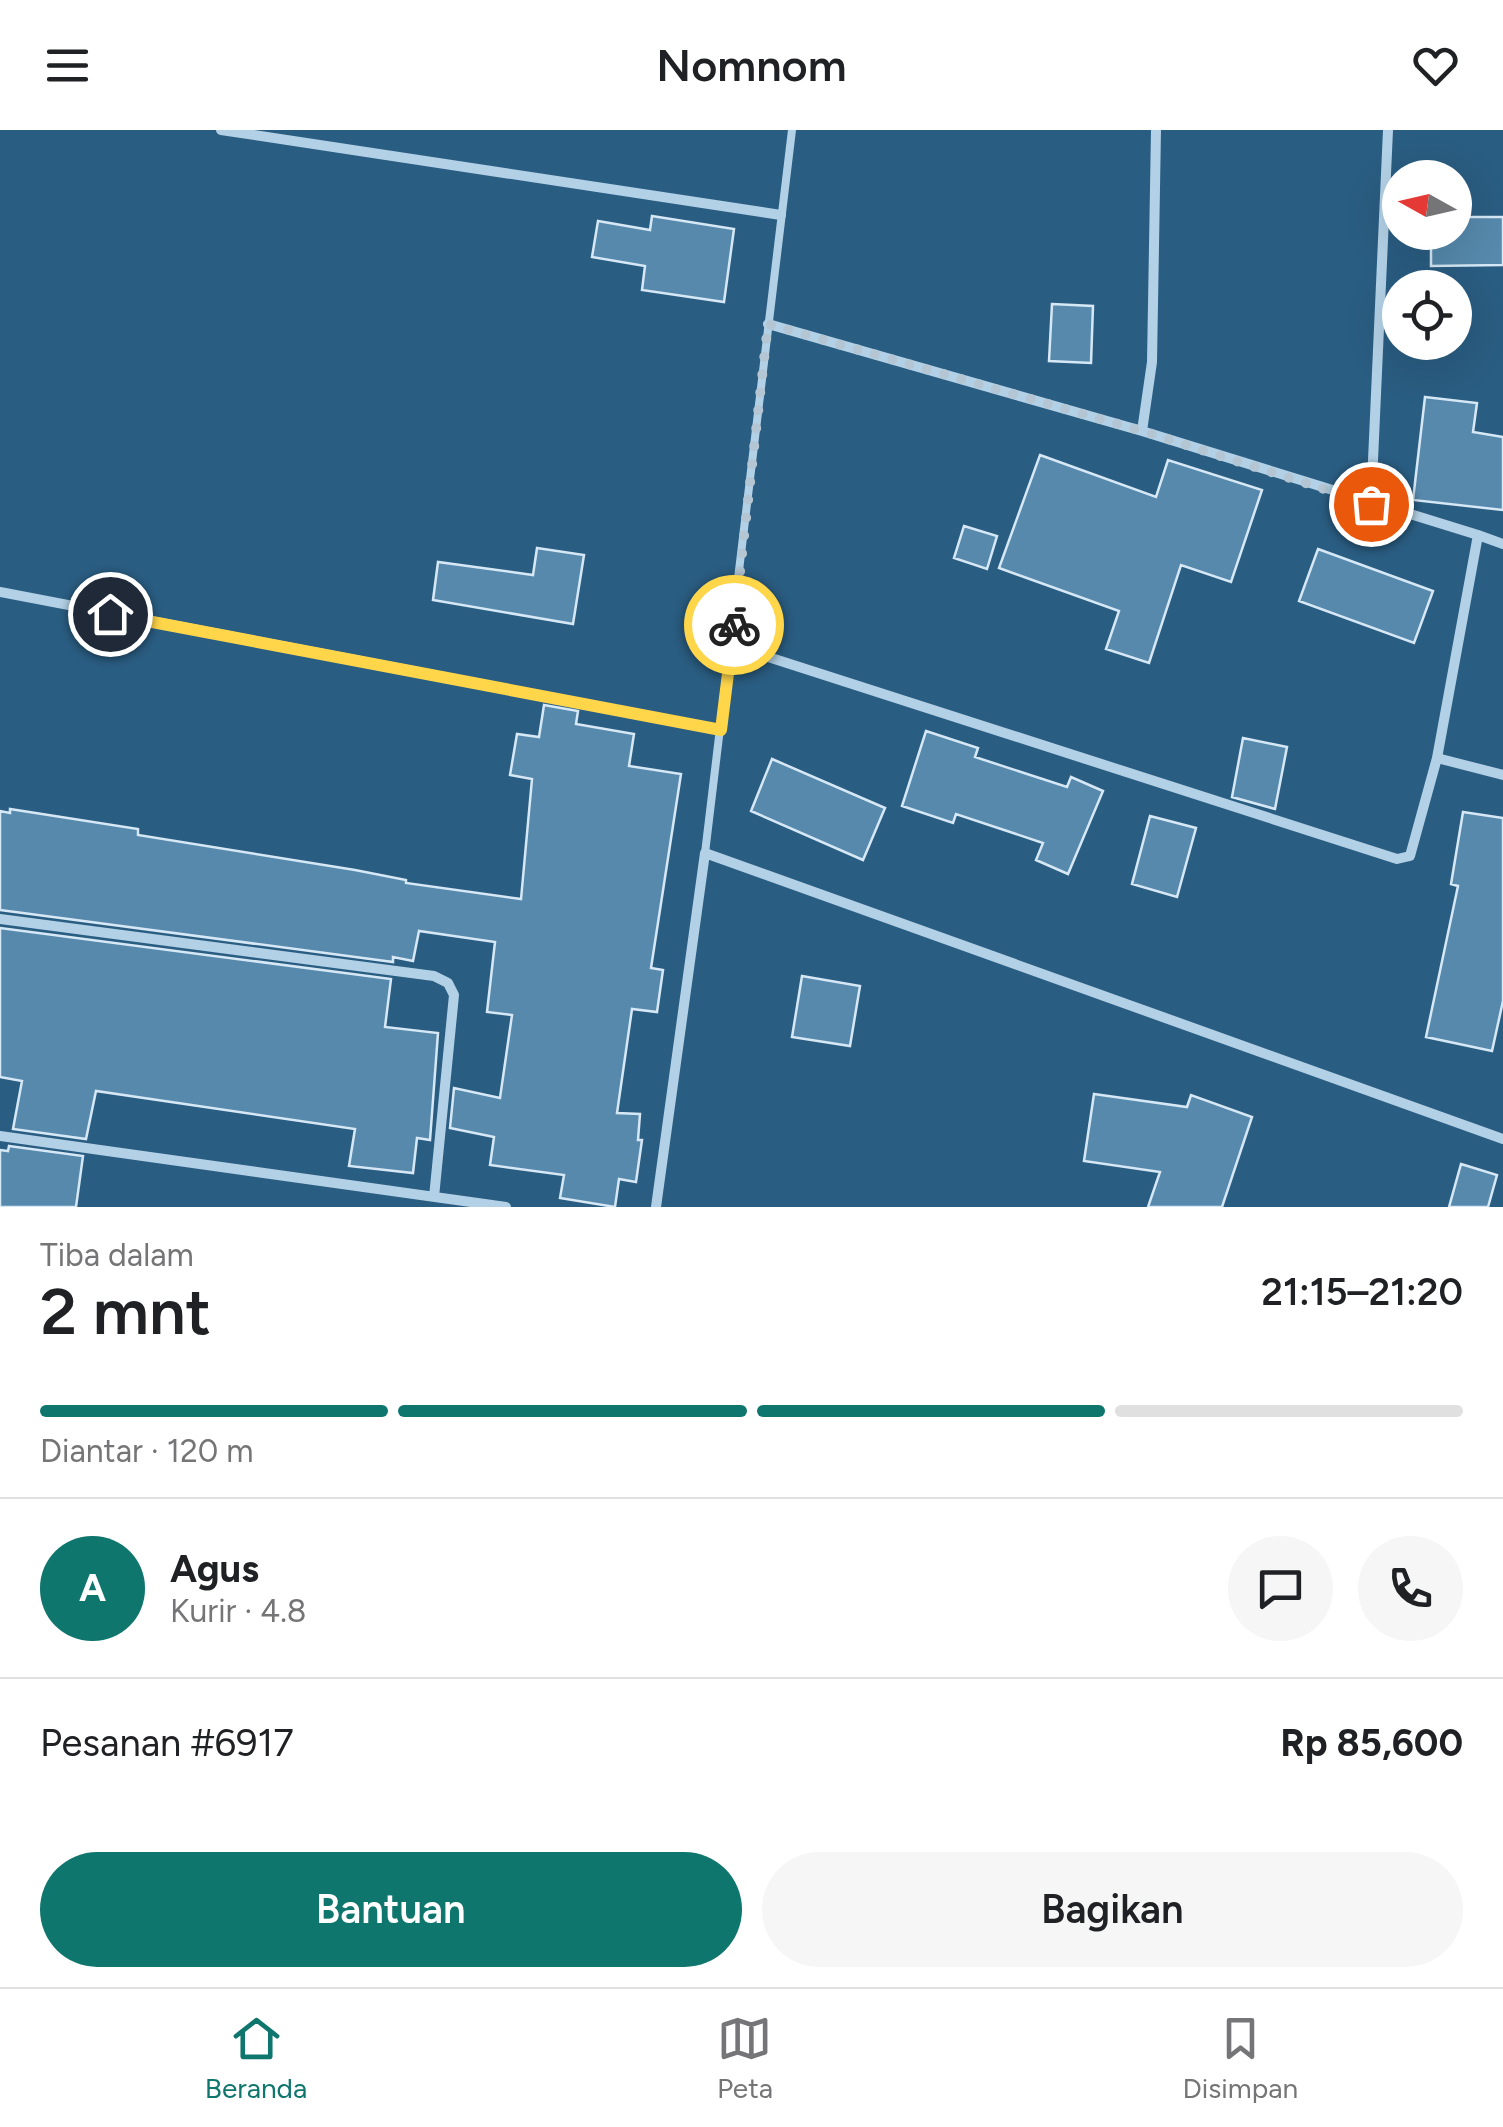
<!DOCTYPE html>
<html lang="id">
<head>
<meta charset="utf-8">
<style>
  :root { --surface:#fff; --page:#f6f6f6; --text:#202124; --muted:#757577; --line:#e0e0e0; --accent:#0f766e }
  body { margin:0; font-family:Figtree,sans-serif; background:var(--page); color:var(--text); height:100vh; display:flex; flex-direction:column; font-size:38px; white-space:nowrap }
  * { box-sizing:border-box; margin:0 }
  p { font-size:32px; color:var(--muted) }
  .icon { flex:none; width:55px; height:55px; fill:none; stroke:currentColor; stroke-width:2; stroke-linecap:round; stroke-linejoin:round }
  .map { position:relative; height:1077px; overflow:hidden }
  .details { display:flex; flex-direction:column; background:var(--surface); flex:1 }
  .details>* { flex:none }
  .needle { width:65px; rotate:278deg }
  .buttons { position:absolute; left:1382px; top:30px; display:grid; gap:20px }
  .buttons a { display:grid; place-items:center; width:90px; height:90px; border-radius:50%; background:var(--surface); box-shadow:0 10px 40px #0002; font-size:50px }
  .pin { position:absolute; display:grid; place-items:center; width:85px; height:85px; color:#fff; margin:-42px; border:5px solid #fff; border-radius:50%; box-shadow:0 2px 10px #0007 }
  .courier { position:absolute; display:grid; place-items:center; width:100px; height:100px; margin:-50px; border:8px solid #ffd54a; border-radius:50%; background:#fff; color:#222; box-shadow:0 2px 12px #0007 }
  .overview em { font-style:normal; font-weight:600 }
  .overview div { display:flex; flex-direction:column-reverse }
  .overview { display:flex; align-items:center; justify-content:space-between; height:170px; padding:0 40px }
  h1 { font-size:65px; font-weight:600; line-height:75px }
  .bar { display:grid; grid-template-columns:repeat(4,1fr); gap:15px 10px; align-content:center; height:120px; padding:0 40px }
  .bar i { height:12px; border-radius:8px; background:var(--line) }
  .bar .selected { background:var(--accent) }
  .bar p { grid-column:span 4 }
  .line { display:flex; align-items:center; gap:25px; padding:0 40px; border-top:2px solid var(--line) }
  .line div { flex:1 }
  .round { display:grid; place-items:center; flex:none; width:105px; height:105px; border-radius:52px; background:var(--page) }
  .action { display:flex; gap:20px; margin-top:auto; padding:20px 40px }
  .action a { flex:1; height:115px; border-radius:60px; background:var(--accent); color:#fff; font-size:40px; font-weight:600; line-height:115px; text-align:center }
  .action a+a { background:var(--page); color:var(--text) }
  header { display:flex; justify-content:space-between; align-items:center; height:130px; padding:0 40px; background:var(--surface); font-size:45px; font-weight:600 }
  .tab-bar { display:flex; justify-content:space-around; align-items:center; height:140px; border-top:2px solid var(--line); background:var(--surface); font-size:28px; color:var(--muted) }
  .tab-bar a { display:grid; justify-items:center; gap:5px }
  .tab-bar .selected { color:var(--accent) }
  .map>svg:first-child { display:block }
</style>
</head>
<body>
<header><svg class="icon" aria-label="menu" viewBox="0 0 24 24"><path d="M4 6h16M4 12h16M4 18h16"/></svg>Nomnom<svg class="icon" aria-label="heart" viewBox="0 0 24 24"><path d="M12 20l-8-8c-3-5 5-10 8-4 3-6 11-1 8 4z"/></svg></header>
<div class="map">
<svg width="1503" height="1077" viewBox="0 0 1503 1077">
  <rect width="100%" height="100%" fill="#2a5d82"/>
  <!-- building -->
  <path fill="#5689ac" stroke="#d6e8f5" stroke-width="2.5" d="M652 86 734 99 724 172 642 160 645 136 592 127 598 91 650 100Z
    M1455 87H1503V135L1431 136V102H1455Z
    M1052 174 1093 176 1091 233 1049 231Z
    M1425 267 1477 273 1473 302 1503 307V380L1413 370Z
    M1040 325 1156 367 1168 330 1262 360 1231 452 1181 435 1149 533 1106 519 1119 481 999 438Z
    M964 396 997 406 987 439 954 428Z
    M537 418 584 425 573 494 433 470 438 432 533 445Z
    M1318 419 1433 461 1414 513 1299 471Z
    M544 575 578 581 576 594 634 604 629 636 681 644 651 838 663 840 657 882 632 879 617 983 640 984 638 1010H642L636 1052 619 1049 615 1077 560 1068 564 1045 490 1035 494 1007 450 998 454 958 500 968 512 885 487 882 495 812 419 801 413 831 393 827V832L0 780V681L10 683V679L138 699V705L355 740 406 750V753L521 769 532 649 510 645 517 604 539 607Z
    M926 601 978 618 975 627 1067 657 1071 647 1103 661 1068 744 1036 730 1043 713 956 684 953 693 902 676Z
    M1243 608 1287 617 1275 679 1232 667Z
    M772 629 885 678 863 730 751 681Z
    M1463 682 1503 688V871L1492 921 1426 907 1458 756 1451 754Z
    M1150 686 1196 698 1177 767 1132 754Z
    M0 798 391 849 385 897 438 903 430 1010 417 1008 413 1043 349 1036 355 999 96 961 86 1009 13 999 22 951 0 947Z
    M802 846 860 856 850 916 792 907Z
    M1094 964 1187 977 1191 965 1252 987 1222 1077H1148L1160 1042 1084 1031Z
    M9 1016 83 1026 76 1077H0V1020L8 1021Z
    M1461 1034 1497 1045 1488 1077H1449Z"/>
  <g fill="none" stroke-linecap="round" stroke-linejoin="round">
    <!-- service -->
    <path stroke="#b3d1e6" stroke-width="8" d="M705 723 792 0"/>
    <!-- minor -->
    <path stroke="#b3d1e6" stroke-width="10" d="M221 0 781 85
      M768 194 1142 301 1152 232 1156 0
      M1142 301 1478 405
      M1371 374 1388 0
      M0 462 721 600
      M731 515 1397 729 1410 726 1437 628 1503 645
      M1437 628 1478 405 1503 414
      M0 789 434 846 448 853 454 865 434 1067
      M0 1006 506 1077
      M656 1077 705 723 1503 1009"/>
  </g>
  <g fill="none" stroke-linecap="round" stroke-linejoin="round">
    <!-- done -->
    <path stroke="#b4c6d3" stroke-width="10" stroke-dasharray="0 18" d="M734 495 768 194 1142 301 1371 374"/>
    <!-- route -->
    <path stroke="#ffd54a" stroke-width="12" d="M110 484 721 600 734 495"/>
  </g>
</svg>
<div class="buttons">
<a><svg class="needle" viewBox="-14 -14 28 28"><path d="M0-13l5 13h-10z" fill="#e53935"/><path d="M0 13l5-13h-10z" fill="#757577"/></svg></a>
<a><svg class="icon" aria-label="locate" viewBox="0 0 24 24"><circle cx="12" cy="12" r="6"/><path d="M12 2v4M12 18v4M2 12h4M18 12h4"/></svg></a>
</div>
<div class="pin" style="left:1371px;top:374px;background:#ea580c"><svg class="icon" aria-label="bag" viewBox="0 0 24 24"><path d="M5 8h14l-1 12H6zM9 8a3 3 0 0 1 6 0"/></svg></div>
<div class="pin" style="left:110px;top:484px;background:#1f2937"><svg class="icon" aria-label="home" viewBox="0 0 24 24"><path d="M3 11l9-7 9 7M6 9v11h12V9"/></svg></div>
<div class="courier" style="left:734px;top:495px"><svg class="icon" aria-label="bike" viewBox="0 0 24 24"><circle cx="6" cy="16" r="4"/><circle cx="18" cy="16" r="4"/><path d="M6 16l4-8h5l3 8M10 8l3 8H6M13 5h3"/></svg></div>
</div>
<section class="details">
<div class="overview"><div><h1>2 mnt</h1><p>Tiba dalam</p></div><em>21:15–21:20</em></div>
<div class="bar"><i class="selected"></i><i class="selected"></i><i class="selected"></i><i></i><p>Diantar · 120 m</p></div>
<div class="line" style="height:180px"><b class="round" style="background:var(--accent);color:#fff">A</b><div><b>Agus</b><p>Kurir · 4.8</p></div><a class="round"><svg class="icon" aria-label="chat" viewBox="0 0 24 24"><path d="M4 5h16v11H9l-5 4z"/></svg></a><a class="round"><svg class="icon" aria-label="phone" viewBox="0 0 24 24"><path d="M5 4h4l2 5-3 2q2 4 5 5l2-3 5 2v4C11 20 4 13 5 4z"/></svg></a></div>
<div class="line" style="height:130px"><div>Pesanan #6917</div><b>Rp 85,600</b></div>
<div class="action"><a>Bantuan</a><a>Bagikan</a></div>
</section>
<nav class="tab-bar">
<a class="selected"><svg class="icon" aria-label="home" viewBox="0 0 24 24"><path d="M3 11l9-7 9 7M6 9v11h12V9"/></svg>Beranda</a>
<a><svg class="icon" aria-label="map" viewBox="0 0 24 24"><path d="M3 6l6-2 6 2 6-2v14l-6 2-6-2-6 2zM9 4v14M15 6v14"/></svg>Peta</a>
<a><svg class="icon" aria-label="saved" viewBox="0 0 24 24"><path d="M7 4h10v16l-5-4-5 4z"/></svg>Disimpan</a>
</nav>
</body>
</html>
